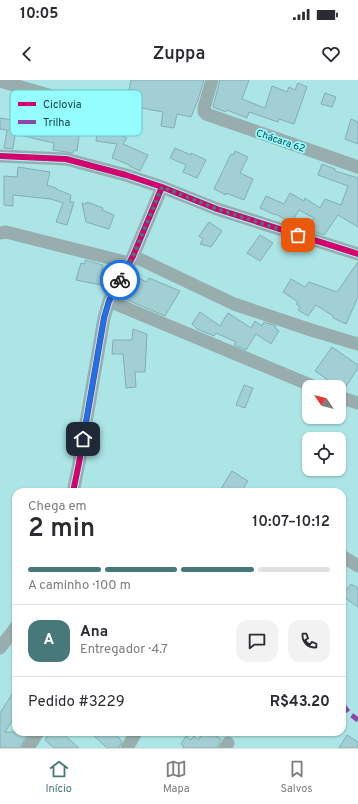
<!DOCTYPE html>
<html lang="pt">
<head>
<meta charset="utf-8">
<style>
  :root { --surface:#fff; --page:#f2f2f3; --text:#2b2b33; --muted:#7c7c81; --line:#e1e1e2; --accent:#47797a }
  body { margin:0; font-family:Overpass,sans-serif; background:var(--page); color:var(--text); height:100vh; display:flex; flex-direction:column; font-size:15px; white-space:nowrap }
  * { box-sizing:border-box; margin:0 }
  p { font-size:13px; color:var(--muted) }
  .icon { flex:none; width:22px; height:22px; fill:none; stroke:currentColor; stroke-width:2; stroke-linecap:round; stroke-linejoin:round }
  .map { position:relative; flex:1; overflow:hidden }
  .sheet { position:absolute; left:12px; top:408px; width:334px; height:248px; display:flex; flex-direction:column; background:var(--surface); border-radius:12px; box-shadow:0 1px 3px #0004 }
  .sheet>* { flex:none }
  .needle { width:26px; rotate:305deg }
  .buttons { position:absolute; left:302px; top:300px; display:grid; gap:8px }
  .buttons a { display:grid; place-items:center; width:44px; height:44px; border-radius:8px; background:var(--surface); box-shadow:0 1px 3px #0004; font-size:20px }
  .pin { position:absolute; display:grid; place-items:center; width:34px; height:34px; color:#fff; margin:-17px; border-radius:8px; box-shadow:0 2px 6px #0006 }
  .courier { position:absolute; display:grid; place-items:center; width:40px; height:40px; margin:-20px; border:3px solid #1a73e8; border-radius:50%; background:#fff; color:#222; box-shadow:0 1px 5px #0007 }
  .summary em { font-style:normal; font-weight:600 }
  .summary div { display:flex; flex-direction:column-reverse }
  .summary { display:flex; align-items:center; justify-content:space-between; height:68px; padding:0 16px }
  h1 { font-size:26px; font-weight:600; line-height:30px }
  .bar { display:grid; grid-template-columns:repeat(4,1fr); gap:6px 4px; align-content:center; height:48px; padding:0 16px }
  .bar i { height:5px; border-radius:3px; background:var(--line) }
  .bar .selected { background:var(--accent) }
  .bar p { grid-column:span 4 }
  .line { display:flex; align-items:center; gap:10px; padding:0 16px; border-top:1px solid var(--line) }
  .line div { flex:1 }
  .round { display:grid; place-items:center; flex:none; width:42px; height:42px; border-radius:12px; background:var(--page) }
  .status { display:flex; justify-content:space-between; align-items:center; height:28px; padding:0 20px; background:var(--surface); direction:ltr }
  .status svg { height:11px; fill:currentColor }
  header { display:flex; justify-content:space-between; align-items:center; height:52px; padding:0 16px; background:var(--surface); font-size:18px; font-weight:600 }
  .dock { display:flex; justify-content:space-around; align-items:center; height:56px; border-top:1px solid var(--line); background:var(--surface); font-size:11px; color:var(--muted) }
  .dock a { display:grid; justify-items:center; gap:2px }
  .dock .selected { color:var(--accent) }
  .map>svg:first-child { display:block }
</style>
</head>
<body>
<div class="status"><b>10:05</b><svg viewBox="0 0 49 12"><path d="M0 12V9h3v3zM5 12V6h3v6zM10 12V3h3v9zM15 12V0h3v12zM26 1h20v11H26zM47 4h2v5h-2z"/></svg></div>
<header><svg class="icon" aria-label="back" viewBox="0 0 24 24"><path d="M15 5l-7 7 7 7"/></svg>Zuppa<svg class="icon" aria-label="heart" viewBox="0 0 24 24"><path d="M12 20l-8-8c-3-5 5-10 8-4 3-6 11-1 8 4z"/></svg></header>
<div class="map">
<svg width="358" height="668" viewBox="0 0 358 668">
  <rect width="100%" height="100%" fill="#ace5e6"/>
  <!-- building -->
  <path fill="#a2cfd4" stroke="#81afb3" d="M131 0H204L198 20 191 37 177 34 174 48 161 46 163 32 126 25Z
    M220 0H249L242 19 265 28 272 6 287 12 289 7 295 10 298 3 307 7 294 44 279 39 278 42 249 32 247 38 227 30 226 32 213 27Z
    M325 13 336 17 332 27 321 24Z
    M31 18 45 22 44 24 72 29 73 26 83 28 77 71 74 70 73 73 53 70 54 63 15 54 13 69 4 68 7 50 0 49V38L24 42 25 34H28Z
    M351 39 358 42V64L345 59Z
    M98 46 115 48V53L127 58 123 64 148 75 140 91 129 86 130 85 112 78 117 64 96 61Z
    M175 68 191 75V73L206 80 197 98 183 92 186 85 170 78Z
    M235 71 248 77 240 93 253 99 244 120 226 113V115L214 109 231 74 233 75Z
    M322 84 335 89V91L358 98V147L338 135 324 155 307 149 314 138 299 130 291 143 276 134 275 135 260 128 266 116 284 124 290 113 304 121 305 118 320 128 325 119 341 125 348 106 318 95Z
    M18 87 50 92 47 105 56 108V109L71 115 70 122H74L67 145 56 142 63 123 51 119 13 115V126L4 125V96L17 97Z
    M87 122 103 128 102 130 114 135 109 149 86 142 82 123 86 124Z
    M209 142 222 151 211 167 200 164 203 159 199 156Z
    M260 155 273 163 260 181 247 173Z
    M85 180 103 185 101 193 103 194 101 205 76 200 81 183 85 184Z
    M358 182V217L346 244 333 238V236L316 225 308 236 298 230 300 227 296 224 298 222 283 212 291 199 305 207 309 202 337 212Z
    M134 195 146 202 149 198 180 211 165 236 125 219 130 210 126 208Z
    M200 232 220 246 228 233 251 248 255 241 262 246 264 242 276 246 275 248 279 251 271 264 256 254 246 270 234 265 236 262 216 253 214 256 197 249 192 244Z
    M133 249 147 254 145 292H135L136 307 126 308 123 274H112L113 260H132Z
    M332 267 358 285V288L345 308 328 300 315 291Z
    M244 305 253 308 245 328 236 325Z
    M232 391 248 401 241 412H219Z
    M351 504 358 508V527L342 516Z
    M16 608V635L5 652H29L20 668H0V633Z
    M50 652H61L79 668H54L45 660Z
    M90 652H113L122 661 119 668H107Z
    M208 652 221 659 217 668H183L184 667 181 664 186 656 191 660 194 656 198 660 203 653 206 655Z
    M347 655 358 662V668H339Z"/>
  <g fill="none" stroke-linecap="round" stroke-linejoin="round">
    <!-- minor -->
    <path stroke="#98adad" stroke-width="13" d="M212 0 204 28V32L206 34 358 87
      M0 1 66 20
      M0 76 66 79 126 95 162 107 217 129 358 174
      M0 153 6 152 129 183
      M133 176 234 224 311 250 358 264
      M109 221 315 307
      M339 317 358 323
      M73 412 79 383 104 238 109 221 133 176 162 107
      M342 476 358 486
      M0 568 16 547
      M28 668 38 652
      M127 668 135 654
      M225 668 228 663"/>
    <!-- quiet -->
    <path stroke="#8e44ad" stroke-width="5" stroke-dasharray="10 5" stroke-linecap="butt" d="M342 624 350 634 358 640"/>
    <defs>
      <path id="cycleway" d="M0 76 66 79 126 95 162 107 217 129 358 174
        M73 412 79 383 104 238 109 221 133 176 162 107"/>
    </defs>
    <!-- cycleway casing -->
    <use href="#cycleway" stroke="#93fdff" stroke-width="8"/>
    <!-- cycleway -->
    <use href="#cycleway" stroke="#d6006c" stroke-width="6"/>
  </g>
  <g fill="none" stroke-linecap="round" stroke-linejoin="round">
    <!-- done -->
    <path stroke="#47797a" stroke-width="4" stroke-dasharray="0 7.2" d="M120 200 133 176 162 107 217 129 298 155"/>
    <!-- route -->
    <path stroke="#1a73e8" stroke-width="5" d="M83 359 104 238 109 221 120 200"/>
  </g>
  <g text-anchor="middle" stroke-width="3.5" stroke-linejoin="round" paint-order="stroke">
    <!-- street labels -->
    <g font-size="10" fill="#103f40" stroke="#93fdff">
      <text transform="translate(281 60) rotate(19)" y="4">Chácara 62</text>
    </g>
  </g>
  <!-- legend -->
  <rect x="10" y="10" width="132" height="46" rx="6" fill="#93fdff" stroke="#6cc4c6" stroke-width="1"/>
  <rect x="18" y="22" width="18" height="4" fill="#d6006c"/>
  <rect x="18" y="40" width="18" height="4" fill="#8e44ad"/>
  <g font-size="11" fill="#103f40">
    <text x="43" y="28">Ciclovia</text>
    <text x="43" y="46">Trilha</text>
  </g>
</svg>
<div class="buttons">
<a><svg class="needle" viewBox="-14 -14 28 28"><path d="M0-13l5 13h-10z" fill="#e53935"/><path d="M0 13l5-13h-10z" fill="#7c7c81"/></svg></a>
<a><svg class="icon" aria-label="locate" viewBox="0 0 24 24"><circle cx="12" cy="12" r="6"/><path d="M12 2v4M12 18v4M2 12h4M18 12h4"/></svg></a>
</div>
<div class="pin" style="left:298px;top:155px;background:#ea580c"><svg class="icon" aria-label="bag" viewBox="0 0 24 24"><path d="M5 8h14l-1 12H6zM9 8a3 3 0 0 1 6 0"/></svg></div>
<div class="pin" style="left:83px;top:359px;background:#1f2937"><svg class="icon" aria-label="home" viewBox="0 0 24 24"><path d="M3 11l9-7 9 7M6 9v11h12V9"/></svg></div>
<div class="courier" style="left:120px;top:200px"><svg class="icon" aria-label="bike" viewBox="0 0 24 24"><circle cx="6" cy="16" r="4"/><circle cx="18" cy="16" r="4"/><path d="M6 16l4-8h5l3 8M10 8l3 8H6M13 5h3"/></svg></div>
<section class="sheet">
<div class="summary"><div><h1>2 min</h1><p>Chega em</p></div><em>10:07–10:12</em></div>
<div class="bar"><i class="selected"></i><i class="selected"></i><i class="selected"></i><i></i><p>A caminho · 100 m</p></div>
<div class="line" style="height:72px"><b class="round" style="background:var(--accent);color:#fff">A</b><div><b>Ana</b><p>Entregador · 4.7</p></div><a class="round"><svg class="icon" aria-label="chat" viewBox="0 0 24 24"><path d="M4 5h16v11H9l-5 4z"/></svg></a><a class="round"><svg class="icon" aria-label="phone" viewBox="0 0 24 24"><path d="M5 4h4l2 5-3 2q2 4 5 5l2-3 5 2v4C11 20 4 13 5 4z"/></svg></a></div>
<div class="line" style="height:52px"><div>Pedido #3229</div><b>R$43.20</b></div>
</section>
</div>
<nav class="dock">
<a class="selected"><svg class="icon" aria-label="home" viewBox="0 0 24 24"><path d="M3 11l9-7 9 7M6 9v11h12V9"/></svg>Início</a>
<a><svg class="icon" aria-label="map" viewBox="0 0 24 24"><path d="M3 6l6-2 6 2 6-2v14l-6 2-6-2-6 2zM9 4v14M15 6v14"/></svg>Mapa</a>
<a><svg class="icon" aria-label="saved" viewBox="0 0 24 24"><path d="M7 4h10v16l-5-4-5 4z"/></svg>Salvos</a>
</nav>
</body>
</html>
